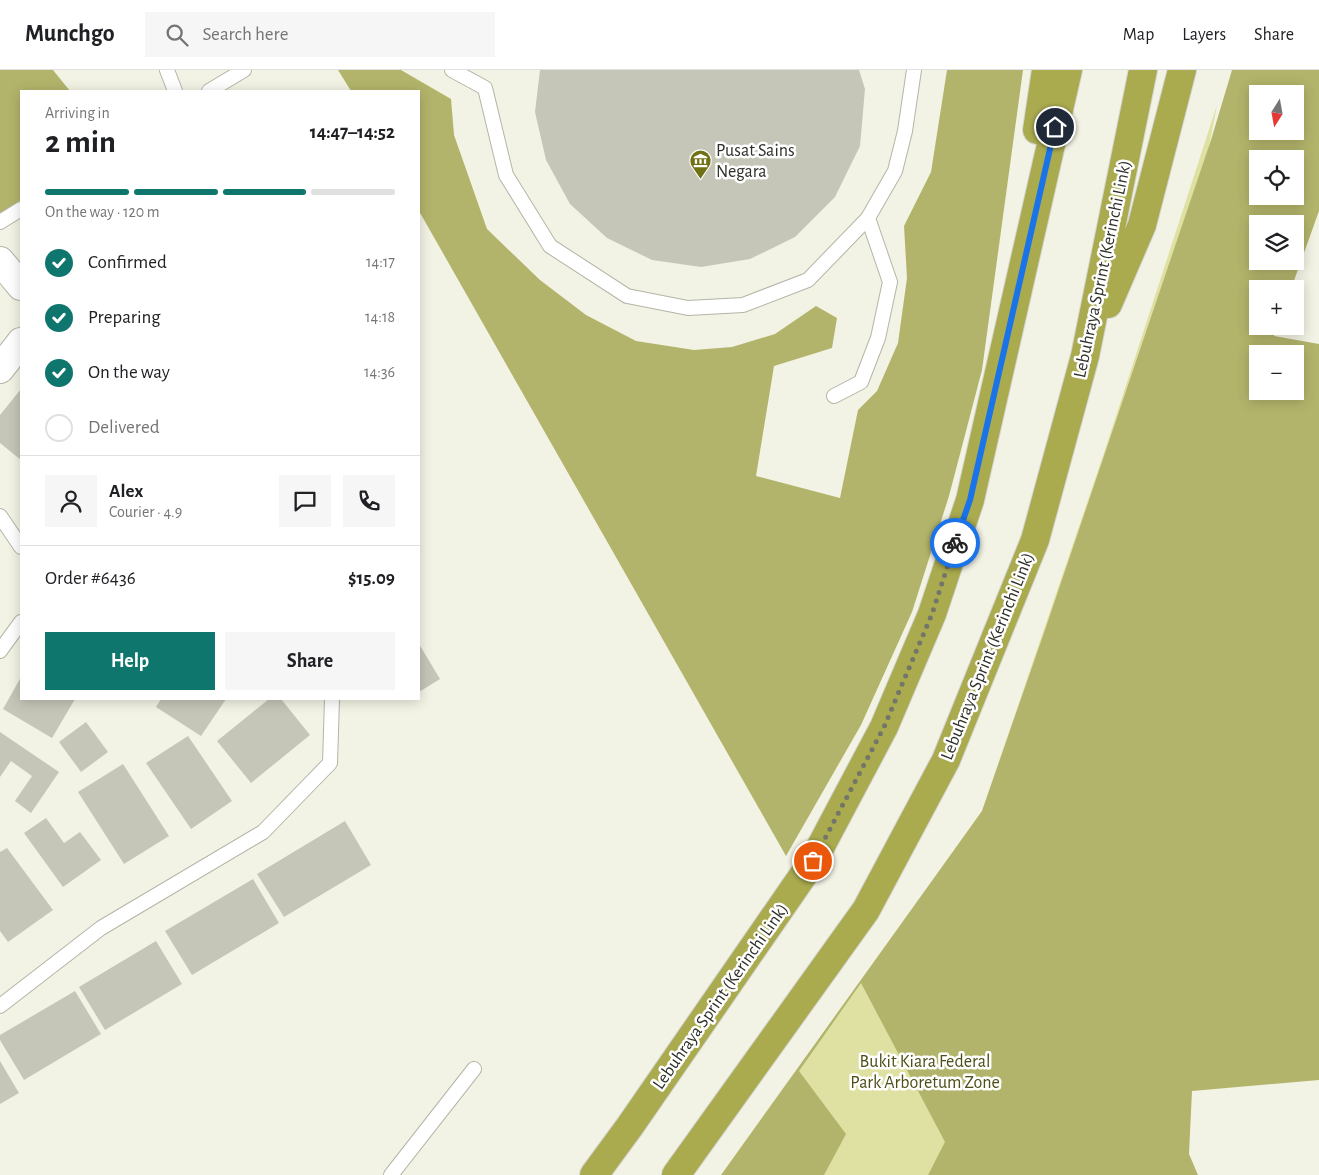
<!DOCTYPE html>
<html lang="en">
<head>
<meta charset="utf-8">
<style>
  :root { --surface:#fff; --page:#f6f6f6; --text:#202124; --muted:#757577; --line:#e0e0e0; --accent:#0f766e }
  body { margin:0; font-family:"Alegreya Sans",sans-serif; background:var(--page); color:var(--text); height:100vh; display:flex; flex-direction:column; font-size:19px; white-space:nowrap }
  * { box-sizing:border-box; margin:0 }
  p { font-size:16px; color:var(--muted) }
  .icon { flex:none; width:28px; height:28px; fill:none; stroke:currentColor; stroke-width:2; stroke-linecap:round; stroke-linejoin:round }
  .map { position:relative; flex:1; overflow:hidden }
  .sheet { position:absolute; left:20px; top:20px; width:400px; height:610px; display:flex; flex-direction:column; background:var(--surface); border-radius:0px; box-shadow:0 2px 12px #0003 }
  .sheet>* { flex:none }
  .needle { width:32px; rotate:191deg }
  .tools { position:absolute; left:1249px; top:15px; display:grid; gap:10px }
  .tools a { display:grid; place-items:center; width:55px; height:55px; border-radius:0px; background:var(--surface); box-shadow:0 2px 12px #0003; font-size:25px }
  .pin { position:absolute; display:grid; place-items:center; width:42px; height:42px; color:#fff; margin:-21px; border:2px solid #fff; border-radius:50%; box-shadow:0 1px 5px #0007 }
  .courier { position:absolute; display:grid; place-items:center; width:50px; height:50px; margin:-25px; border:4px solid #1a73e8; border-radius:50%; background:#fff; color:#222; box-shadow:0 1px 6px #0007 }
  .headline em { font-style:normal; font-weight:700 }
  .headline div { display:flex; flex-direction:column-reverse }
  .headline { display:flex; align-items:center; justify-content:space-between; height:85px; padding:0 25px }
  h1 { font-size:32px; font-weight:700; line-height:38px }
  .bar { display:grid; grid-template-columns:repeat(4,1fr); gap:8px 5px; align-content:center; height:60px; padding:0 25px }
  .bar i { height:6px; border-radius:4px; background:var(--line) }
  .bar .on { background:var(--accent) }
  .bar p { grid-column:span 4 }
  .line { display:flex; align-items:center; gap:12px; padding:0 25px; border-top:1px solid var(--line) }
  .line div { flex:1 }
  .round { display:grid; place-items:center; flex:none; width:52px; height:52px; border-radius:0px; background:var(--page) }
  ol { padding:0 25px; list-style:none }
  li { display:flex; align-items:center; gap:15px; height:55px }
  li p { margin-inline-start:auto }
  li .icon { padding:5px; border-radius:50%; background:var(--accent); color:#fff; stroke-width:4 }
  li:last-child { color:var(--muted) }
  li i { width:28px; height:28px; border:2px solid var(--line); border-radius:50% }
  .button { display:flex; gap:10px; margin-top:auto; padding:10px 25px }
  .button a { flex:1; height:58px; border-radius:0px; background:var(--accent); color:#fff; font-size:20px; font-weight:700; line-height:58px; text-align:center }
  .button a+a { background:var(--page); color:var(--text) }
  header { display:flex; align-items:center; gap:30px; box-sizing:border-box; height:70px; padding:0 25px; background:var(--surface); border-bottom:1px solid var(--line) }
  header strong { font-size:24px }
  nav { display:flex; gap:28px; margin-inline-start:auto; font-size:18px }
  .search { width:350px; height:45px; background:var(--page); display:flex; align-items:center; gap:12px; box-sizing:border-box; padding:0 18px; border-radius:0px; color:var(--muted); font-size:19px }
  .map>svg:first-child { display:block }
</style>
</head>
<body>
<header>
<strong>Munchgo</strong>
<div class="search"><svg class="icon" aria-label="search" viewBox="0 0 24 24"><circle cx="10" cy="10" r="6"/><path d="M15 15l6 6"/></svg>Search here</div>
<nav><a>Map</a><a>Layers</a><a>Share</a></nav>
</header>
<div class="map">
<svg width="1319" height="1105" viewBox="0 0 1319 1105">
  <rect width="100%" height="100%" fill="#f2f3e4"/>
  <!-- green -->
  <path fill="#dfe1a3" d="M1217 35 1011 1105H724L982 741 1105 380Z"/>
  <!-- forest -->
  <path fill="#b3b46b" fill-rule="evenodd" d="M0 0H53L70 21H21V130L0 144Z
    M338 0H401L451 29 454 65 487 159 540 210 586 245 636 271 694 280 732 277 775 264 816 236 837 248 832 278 774 296 756 406 840 428 858 340 877 321 898 273 907 208 904 156 931 102 947 0H1023L982 300 949 426 912 542 861 655 786 786 419 141V21H351Z
    M1232 0H1319V141L1291 219H1258V256H1278L1274 266 1319 274V1010L1192 1021 1189 1084 1198 1105H928L945 1072 861 913 799 1001 846 1064 824 1105H721L982 741 1046 557 1211 70ZM1258 24H1295V61H1258ZM1258 89H1295V126H1258ZM1258 154H1295V191H1258ZM1258 284H1295V321H1258Z"/>
  <!-- building -->
  <path fill="#c5c6b7" d="M540 0H859L865 19 860 76 835 127 795 167 750 189 701 197 652 190 607 168 570 134 546 90 535 42Z
    M21 319V390L0 373V345Z
    M419 574 440 609 419 622Z
    M21 607V629H75L52 668 3 639Z
    M161 629H226L201 666 156 637Z
    M269 629H281L310 665 251 713 217 671Z
    M86 652 108 682 81 702 59 672Z
    M0 662 59 702 31 743 15 731 32 706 11 691 0 707Z
    M188 666 232 731 191 759 146 693Z
    M123 694 169 766 124 794 78 722Z
    M46 748 64 773 80 762 101 790 63 817 24 763Z
    M345 751 371 795 284 847 257 804Z
    M7 778 53 840 8 872 0 861V782Z
    M253 809 279 853 192 905 165 861Z
    M156 871 182 914 105 960 79 917Z
    M75 921 101 964 24 1010 0 970V965Z
    M0 991 19 1023 0 1034Z"/>
  <g fill="none" stroke-linecap="round" stroke-linejoin="round">
    <defs>
      <path id="lane" d="M167 0 175 21
        M452 0 485 18 506 105 550 176 627 226 688 238 743 235 808 210 868 148 895 101 905 61 914 0
        M209 21 244 0
        M0 152 21 139
        M834 326 861 312 878 268 890 212 868 148
        M0 446 21 477
        M0 581 21 552
        M0 936 101 858 263 762 330 693 332 629
        M391 1105 474 999"/>
      <path id="street" d="M0 191 21 216
        M0 299 21 272"/>
      <path id="highway" d="M1037 60 1046 0
        M1108 234 1142 155 1182 0
        M594 1105 630 1056 813 791 884 657 932 544 970 430 1068 0
        M676 1105 866 840 946 690 1035 470 1085 286 1143 0"/>
    </defs>
    <!-- lane casing -->
    <use href="#lane" stroke="#b4b5a7" stroke-width="16"/>
    <!-- street casing -->
    <use href="#street" stroke="#b4b5a7" stroke-width="30"/>
    <!-- highway casing -->
    <use href="#highway" stroke="#d5d5d4" stroke-width="30"/>
    <!-- lane -->
    <use href="#lane" stroke="#fff" stroke-width="14"/>
    <!-- street -->
    <use href="#street" stroke="#fff" stroke-width="28"/>
    <!-- highway -->
    <use href="#highway" stroke="#aaab4f" stroke-width="28"/>
  </g>
  <g fill="none" stroke-linecap="round" stroke-linejoin="round">
    <!-- done -->
    <path stroke="#73746a" stroke-width="5" stroke-dasharray="0 9" d="M813 791 884 657 932 544 955 473"/>
    <!-- route -->
    <path stroke="#1a73e8" stroke-width="6" d="M955 473 970 430 1055 57"/>
  </g>
  <!-- icons -->
  <defs>
    <symbol id="museum-pin" viewBox="-11 -11 22 30"><path d="M0 17L-7.5 6A9.5 9.5 0 1 1 7.5 6Z" fill="#707014" stroke="#fff"/><path d="M0-6L6-3V-2H-6V-3ZM-5-1h2V3h-2ZM-1-1h2V3h-2ZM3-1h2V3H3ZM-6 4H6V6H-6Z" fill="#fff"/></symbol>
  </defs>
  <g fill-rule="evenodd">
    <use href="#museum-pin" x="688" y="78" width="25" height="34"/>
  </g>
  <g text-anchor="middle" stroke-width="5" stroke-linejoin="round" paint-order="stroke">
    <!-- poi labels -->
    <g font-size="18" fill="#2f2f29" stroke="#fff" text-anchor="start">
      <text x="716" y="86">Pusat Sains<tspan x="716" dy="21">Negara</tspan></text>
    </g>
    <!-- street labels -->
    <g font-size="18" fill="#2f2f29" stroke="#fff">
      <text transform="translate(1102 199) rotate(-78)" y="6">Lebuhraya Sprint (Kerinchi Link)</text>
      <text transform="translate(987 586) rotate(-68)" y="6">Lebuhraya Sprint (Kerinchi Link)</text>
      <text transform="translate(720 926) rotate(-55)" y="6">Lebuhraya Sprint (Kerinchi Link)</text>
    </g>
    <!-- park labels -->
    <g font-size="18" fill="#4e4e17" stroke="#fff">
      <text x="925" y="997">Bukit Kiara Federal<tspan x="925" dy="21">Park Arboretum Zone</tspan></text>
    </g>
  </g>
</svg>
<div class="tools">
<a><svg class="needle" viewBox="-14 -14 28 28"><path d="M0-13l5 13h-10z" fill="#e53935"/><path d="M0 13l5-13h-10z" fill="#757577"/></svg></a>
<a><svg class="icon" aria-label="locate" viewBox="0 0 24 24"><circle cx="12" cy="12" r="6"/><path d="M12 2v4M12 18v4M2 12h4M18 12h4"/></svg></a>
<a><svg class="icon" aria-label="layers" viewBox="0 0 24 24"><path d="M12 4l9 5-9 5-9-5zM3 14l9 5 9-5"/></svg></a>
<a>+</a>
<a>−</a>
</div>
<div class="pin" style="left:813px;top:791px;background:#ea580c"><svg class="icon" aria-label="bag" viewBox="0 0 24 24"><path d="M5 8h14l-1 12H6zM9 8a3 3 0 0 1 6 0"/></svg></div>
<div class="pin" style="left:1055px;top:57px;background:#1f2937"><svg class="icon" aria-label="home" viewBox="0 0 24 24"><path d="M3 11l9-7 9 7M6 9v11h12V9"/></svg></div>
<div class="courier" style="left:955px;top:473px"><svg class="icon" aria-label="bike" viewBox="0 0 24 24"><circle cx="6" cy="16" r="4"/><circle cx="18" cy="16" r="4"/><path d="M6 16l4-8h5l3 8M10 8l3 8H6M13 5h3"/></svg></div>
<section class="sheet">
<div class="headline"><div><h1>2 min</h1><p>Arriving in</p></div><em>14:47–14:52</em></div>
<div class="bar"><i class="on"></i><i class="on"></i><i class="on"></i><i></i><p>On the way · 120 m</p></div>
<ol>
<li><svg class="icon" aria-label="check" viewBox="0 0 24 24"><path d="M5 12l5 5 9-10"/></svg>Confirmed<p>14:17</p></li>
<li><svg class="icon" aria-label="check" viewBox="0 0 24 24"><path d="M5 12l5 5 9-10"/></svg>Preparing<p>14:18</p></li>
<li><svg class="icon" aria-label="check" viewBox="0 0 24 24"><path d="M5 12l5 5 9-10"/></svg>On the way<p>14:36</p></li>
<li><i></i>Delivered</li>
</ol>
<div class="line" style="height:90px"><a class="round"><svg class="icon" aria-label="person" viewBox="0 0 24 24"><circle cx="12" cy="8" r="4"/><path d="M4 21q1-7 8-7t8 7"/></svg></a><div><b>Alex</b><p>Courier · 4.9</p></div><a class="round"><svg class="icon" aria-label="chat" viewBox="0 0 24 24"><path d="M4 5h16v11H9l-5 4z"/></svg></a><a class="round"><svg class="icon" aria-label="phone" viewBox="0 0 24 24"><path d="M5 4h4l2 5-3 2q2 4 5 5l2-3 5 2v4C11 20 4 13 5 4z"/></svg></a></div>
<div class="line" style="height:65px"><div>Order #6436</div><b>$15.09</b></div>
<div class="button"><a>Help</a><a>Share</a></div>
</section>
</div>
</body>
</html>
